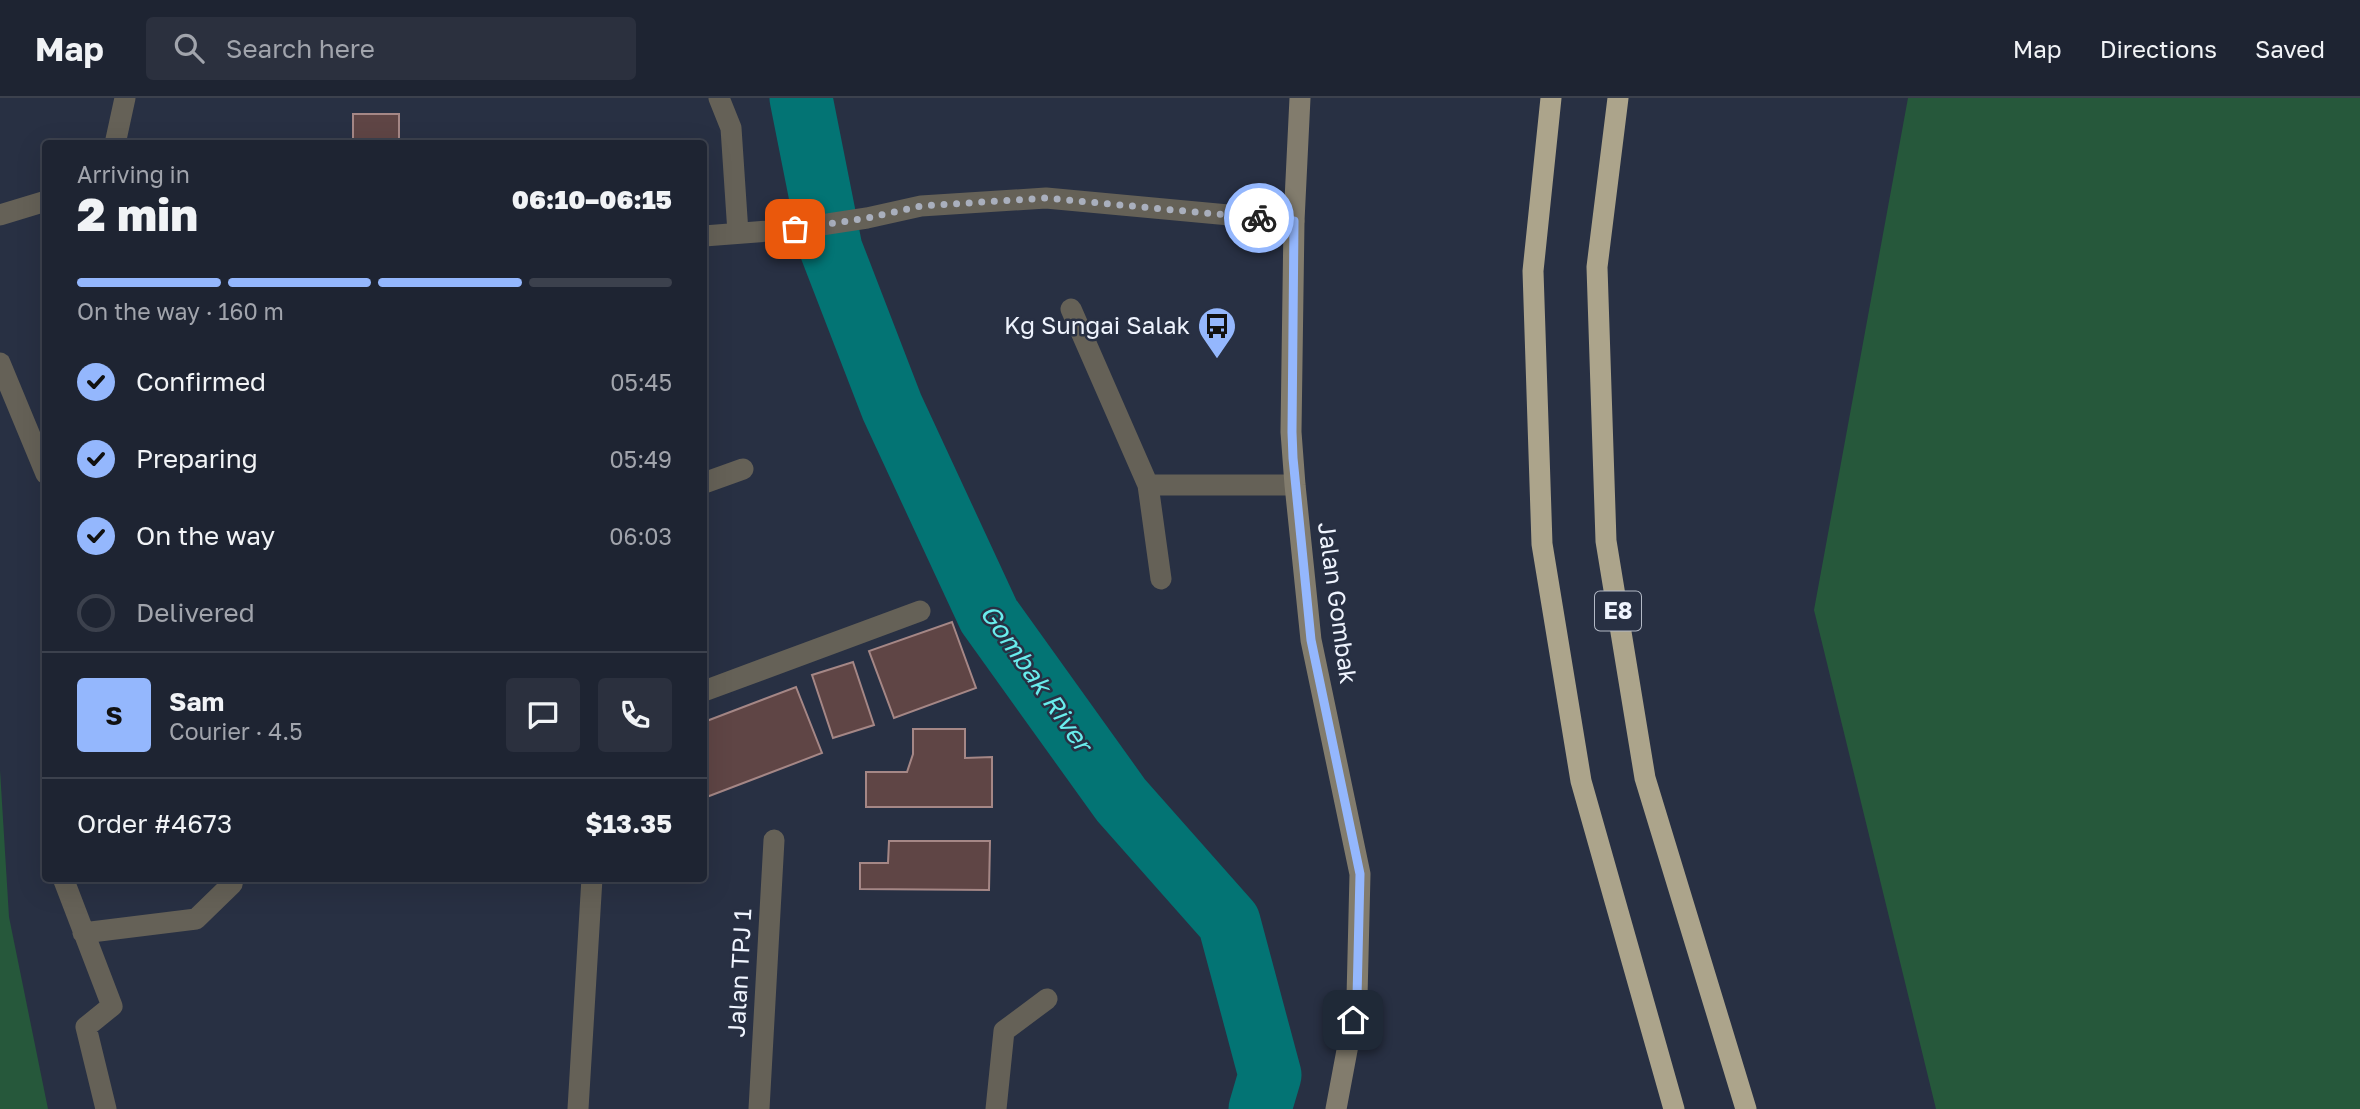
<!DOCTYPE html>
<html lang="en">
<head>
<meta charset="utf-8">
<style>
  :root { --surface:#1e2432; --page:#2b303e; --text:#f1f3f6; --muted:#a1a4ac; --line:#3c414d; --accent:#94b7fd }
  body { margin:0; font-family:"Golos Text",sans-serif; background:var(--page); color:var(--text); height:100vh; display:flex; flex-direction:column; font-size:26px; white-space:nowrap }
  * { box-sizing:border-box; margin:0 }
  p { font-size:23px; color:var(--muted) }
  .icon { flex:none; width:38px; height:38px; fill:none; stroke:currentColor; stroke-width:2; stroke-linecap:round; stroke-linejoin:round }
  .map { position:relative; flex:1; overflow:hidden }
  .side { position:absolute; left:42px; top:42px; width:665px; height:742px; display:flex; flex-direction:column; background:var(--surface); border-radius:7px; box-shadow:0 7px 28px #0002,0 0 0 2px var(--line) }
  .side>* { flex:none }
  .pin { position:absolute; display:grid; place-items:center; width:60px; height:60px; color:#fff; margin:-30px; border-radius:14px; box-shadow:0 4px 10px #0006 }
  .courier { position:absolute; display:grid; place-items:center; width:70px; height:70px; margin:-35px; border:5px solid #94b7fd; border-radius:50%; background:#fff; color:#222; box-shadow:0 2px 9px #0007 }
  .headline em { font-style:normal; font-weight:800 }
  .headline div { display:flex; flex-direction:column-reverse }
  .headline { display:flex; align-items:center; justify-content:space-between; height:119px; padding:0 35px }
  h1 { font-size:46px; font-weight:800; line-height:52px }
  .bar { display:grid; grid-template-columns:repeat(4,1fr); gap:10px 7px; align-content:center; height:84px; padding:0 35px }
  .bar i { height:9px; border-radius:5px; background:var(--line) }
  .bar .current { background:var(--accent) }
  .bar p { grid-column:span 4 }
  .line { display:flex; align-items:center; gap:18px; padding:0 35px; border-top:2px solid var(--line) }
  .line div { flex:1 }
  .round { display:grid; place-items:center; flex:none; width:74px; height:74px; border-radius:7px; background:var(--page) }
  ol { padding:0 35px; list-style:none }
  li { display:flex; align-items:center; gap:21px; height:77px }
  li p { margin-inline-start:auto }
  li .icon { padding:7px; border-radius:50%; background:var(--accent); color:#111; stroke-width:4 }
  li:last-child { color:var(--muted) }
  li i { width:38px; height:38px; border:4px solid var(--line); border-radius:50% }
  header { display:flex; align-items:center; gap:42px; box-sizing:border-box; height:98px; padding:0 35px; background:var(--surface); border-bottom:2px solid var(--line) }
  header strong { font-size:33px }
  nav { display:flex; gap:38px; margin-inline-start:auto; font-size:24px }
  .search { width:490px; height:63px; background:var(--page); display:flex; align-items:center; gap:18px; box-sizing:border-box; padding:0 24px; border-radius:7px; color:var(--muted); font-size:26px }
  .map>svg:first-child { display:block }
</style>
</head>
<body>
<header>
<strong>Map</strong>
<div class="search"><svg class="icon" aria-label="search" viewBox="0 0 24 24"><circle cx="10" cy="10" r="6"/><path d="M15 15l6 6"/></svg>Search here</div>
<nav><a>Map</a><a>Directions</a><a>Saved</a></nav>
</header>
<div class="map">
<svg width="2360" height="1011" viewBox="0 0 2360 1011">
  <rect width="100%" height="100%" fill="#283043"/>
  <!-- green -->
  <path fill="#26583b" d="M1908 0H2360V1011H1936L1814 512Z
    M0 672 9 819 48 1011H0Z"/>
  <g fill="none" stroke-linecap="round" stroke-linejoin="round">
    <!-- river -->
    <path stroke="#037474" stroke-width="63" d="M801 0 831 151 892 309 989 518 1121 702 1229 824 1270 977 1260 1011"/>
  </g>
  <!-- building -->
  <path fill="#5f4545" stroke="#a58786" stroke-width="2" d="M353 16H399V46H353Z
    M952 524 976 590 894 620 869 553Z
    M853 564 874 627 833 640 812 577Z
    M796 589 822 655 704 700V624Z
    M913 631H965V660L992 659V709H866V674H907L913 656Z
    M889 743H990L989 792 860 791V765H888Z"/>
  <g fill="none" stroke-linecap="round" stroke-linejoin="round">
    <!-- minor -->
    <path stroke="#656157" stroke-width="21" d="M719 0 731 30 738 135
      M115 46 125 0
      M0 117 46 103
      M704 138 795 131 867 120 921 108 1046 100 1294 123
      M1071 211 1148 387 1161 481
      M0 265 46 376
      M704 385 743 371
      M1148 387H1295
      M704 593 920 513
      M63 780 112 908 86 929 106 1011
      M83 835 196 821 232 786 229 780
      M578 1011 592 780
      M759 1011 774 742
      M996 1011 1004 933 1047 901"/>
    <!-- secondary -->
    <path stroke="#827c6d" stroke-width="21" d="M1300 0 1294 123 1291 334 1295 387 1311 542 1360 776 1357 899 1336 1011"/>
    <!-- motorway -->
    <path stroke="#aca48b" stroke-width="21" d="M1551 0 1533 173 1542 446 1581 683 1674 1011
      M1618 0 1597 169 1606 443 1645 680 1746 1011"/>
  </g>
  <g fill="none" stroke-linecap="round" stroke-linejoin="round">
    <!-- done -->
    <path stroke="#a9afbd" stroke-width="7" stroke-dasharray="0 12.6" d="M795 131 867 120 921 108 1046 100 1259 120"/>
    <!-- route -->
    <path stroke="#94b7fd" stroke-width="9" d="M1259 120 1294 123 1292 334 1293 360 1311 542 1360 776 1357 899 1353 922"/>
  </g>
  <!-- icons -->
  <defs>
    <symbol id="bus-pin" viewBox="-11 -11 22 30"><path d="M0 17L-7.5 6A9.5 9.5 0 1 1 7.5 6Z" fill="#94b7fd" stroke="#283043"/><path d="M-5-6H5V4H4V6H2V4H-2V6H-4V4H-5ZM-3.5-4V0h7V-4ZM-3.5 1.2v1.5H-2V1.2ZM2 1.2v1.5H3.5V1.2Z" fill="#111"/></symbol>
  </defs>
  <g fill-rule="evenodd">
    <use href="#bus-pin" x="1195" y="206" width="44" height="60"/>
  </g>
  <g text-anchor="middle" stroke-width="5" stroke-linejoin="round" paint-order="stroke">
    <!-- shield labels -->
    <rect fill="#283043" stroke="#b3b9c6" stroke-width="2" x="1595" y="493.5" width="46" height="39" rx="5"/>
    <g font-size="23" font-weight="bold" fill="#eff4fe">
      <text x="1618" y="521">E8</text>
    </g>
    <!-- poi labels -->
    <g font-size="24" fill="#eff4fe" stroke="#283043" text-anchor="end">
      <text x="1190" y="236">Kg Sungai Salak</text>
    </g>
    <!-- street labels -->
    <g font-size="24" fill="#eff4fe" stroke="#283043">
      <text transform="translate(1337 505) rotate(82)" y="8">Jalan Gombak</text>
      <text transform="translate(740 875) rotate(-87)" y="8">Jalan TPJ 1</text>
    </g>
    <!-- water labels -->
    <g font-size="26" font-style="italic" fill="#69eded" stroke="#283043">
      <text transform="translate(1036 580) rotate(55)" y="9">Gombak River</text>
    </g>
  </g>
</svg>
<div class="pin" style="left:795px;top:131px;background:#ea580c"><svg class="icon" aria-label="bag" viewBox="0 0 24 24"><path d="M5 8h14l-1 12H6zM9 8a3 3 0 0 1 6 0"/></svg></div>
<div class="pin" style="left:1353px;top:922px;background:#1f2937"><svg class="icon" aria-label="home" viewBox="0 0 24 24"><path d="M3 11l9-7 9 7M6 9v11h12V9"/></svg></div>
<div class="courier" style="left:1259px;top:120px"><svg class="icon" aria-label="bike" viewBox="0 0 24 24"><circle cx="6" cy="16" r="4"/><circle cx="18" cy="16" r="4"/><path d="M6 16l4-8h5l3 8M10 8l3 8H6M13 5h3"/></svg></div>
<section class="side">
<div class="headline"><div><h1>2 min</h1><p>Arriving in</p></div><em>06:10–06:15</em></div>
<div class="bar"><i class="current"></i><i class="current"></i><i class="current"></i><i></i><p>On the way · 160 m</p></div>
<ol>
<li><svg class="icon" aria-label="check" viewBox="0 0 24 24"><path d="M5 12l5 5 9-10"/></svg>Confirmed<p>05:45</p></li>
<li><svg class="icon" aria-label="check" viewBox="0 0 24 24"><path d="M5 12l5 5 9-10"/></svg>Preparing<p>05:49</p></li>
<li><svg class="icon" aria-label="check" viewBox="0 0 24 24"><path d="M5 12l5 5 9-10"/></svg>On the way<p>06:03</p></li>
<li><i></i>Delivered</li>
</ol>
<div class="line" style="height:126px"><b class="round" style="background:var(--accent);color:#111">S</b><div><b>Sam</b><p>Courier · 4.5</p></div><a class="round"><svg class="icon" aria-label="chat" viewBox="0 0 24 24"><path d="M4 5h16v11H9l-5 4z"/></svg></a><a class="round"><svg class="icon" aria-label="phone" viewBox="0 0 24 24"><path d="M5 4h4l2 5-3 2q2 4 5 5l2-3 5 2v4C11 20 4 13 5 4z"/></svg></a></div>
<div class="line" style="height:91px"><div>Order #4673</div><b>$13.35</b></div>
</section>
</div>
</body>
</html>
